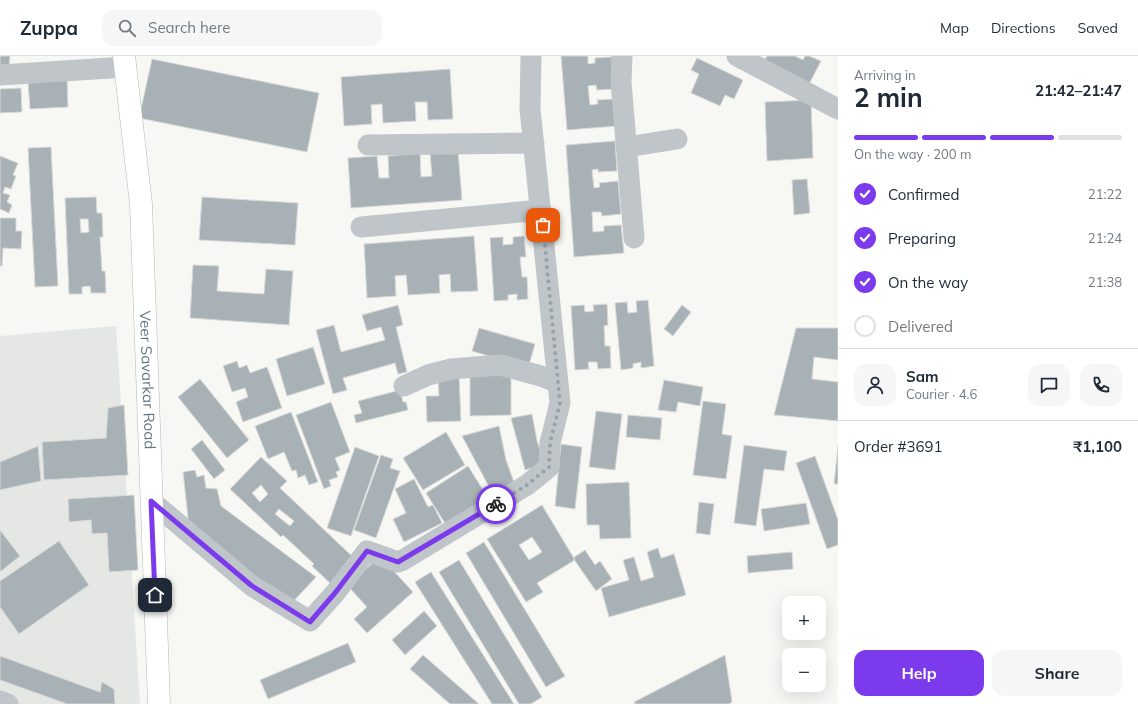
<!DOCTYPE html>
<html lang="en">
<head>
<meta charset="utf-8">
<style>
  :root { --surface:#fff; --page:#f6f6f7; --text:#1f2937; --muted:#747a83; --line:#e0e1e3; --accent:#7c3aed }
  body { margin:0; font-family:Mulish,sans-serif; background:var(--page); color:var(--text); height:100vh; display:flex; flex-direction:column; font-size:15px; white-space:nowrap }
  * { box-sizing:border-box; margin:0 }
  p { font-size:13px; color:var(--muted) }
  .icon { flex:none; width:22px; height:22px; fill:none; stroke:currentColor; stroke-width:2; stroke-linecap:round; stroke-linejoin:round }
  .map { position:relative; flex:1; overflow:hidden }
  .side { display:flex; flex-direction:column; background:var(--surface); width:300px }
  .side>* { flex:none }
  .controls { position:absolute; left:782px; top:540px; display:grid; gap:8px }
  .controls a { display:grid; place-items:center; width:44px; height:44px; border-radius:8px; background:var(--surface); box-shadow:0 4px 16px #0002; font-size:20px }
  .pin { position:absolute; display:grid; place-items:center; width:34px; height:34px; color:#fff; margin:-17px; border-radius:8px; box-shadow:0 2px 6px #0006 }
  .courier { position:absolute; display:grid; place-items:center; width:40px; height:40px; margin:-20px; border:3px solid #7c3aed; border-radius:50%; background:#fff; color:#222; box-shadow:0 1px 5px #0007 }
  .summary em { font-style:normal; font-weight:700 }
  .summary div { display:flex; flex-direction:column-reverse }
  .summary { display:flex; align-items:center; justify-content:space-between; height:68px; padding:0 16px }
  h1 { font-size:26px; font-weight:700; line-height:30px }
  .bar { display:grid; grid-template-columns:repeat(4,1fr); gap:6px 4px; align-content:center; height:48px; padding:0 16px }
  .bar i { height:5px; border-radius:3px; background:var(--line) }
  .bar .active { background:var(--accent) }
  .bar p { grid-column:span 4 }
  .line { display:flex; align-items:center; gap:10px; padding:0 16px; border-top:1px solid var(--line) }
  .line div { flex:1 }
  .round { display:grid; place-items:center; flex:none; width:42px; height:42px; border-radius:12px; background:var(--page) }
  ol { padding:0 16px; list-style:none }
  li { display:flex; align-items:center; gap:12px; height:44px }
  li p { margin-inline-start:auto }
  li .icon { padding:4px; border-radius:50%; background:var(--accent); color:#fff; stroke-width:4 }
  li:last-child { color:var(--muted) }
  li i { width:22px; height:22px; border:2px solid var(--line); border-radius:50% }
  .button { display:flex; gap:8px; margin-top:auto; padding:8px 16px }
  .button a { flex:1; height:46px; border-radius:12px; background:var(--accent); color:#fff; font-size:16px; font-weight:700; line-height:46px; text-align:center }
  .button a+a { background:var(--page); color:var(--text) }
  header { display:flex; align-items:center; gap:24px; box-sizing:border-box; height:56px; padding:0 20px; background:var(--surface); border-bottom:1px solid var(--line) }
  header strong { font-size:19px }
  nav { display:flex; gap:22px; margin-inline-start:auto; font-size:14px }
  .search { width:280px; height:36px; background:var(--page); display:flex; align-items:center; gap:10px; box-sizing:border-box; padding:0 14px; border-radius:12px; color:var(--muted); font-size:15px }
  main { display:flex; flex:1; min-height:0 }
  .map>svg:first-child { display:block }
</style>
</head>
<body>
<header>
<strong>Zuppa</strong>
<div class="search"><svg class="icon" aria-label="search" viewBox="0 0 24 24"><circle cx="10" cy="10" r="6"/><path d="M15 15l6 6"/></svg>Search here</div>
<nav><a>Map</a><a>Directions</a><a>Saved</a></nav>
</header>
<main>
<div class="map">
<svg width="838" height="648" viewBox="0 0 838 648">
  <rect width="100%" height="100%" fill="#f7f7f4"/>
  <!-- built -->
  <path fill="#e5e7e5" d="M116 270 140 648H0V280Z"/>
  <!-- building -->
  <path fill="#a7b1b6" stroke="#d9d9d7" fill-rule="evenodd" d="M0 0H10L9 11 0 12Z
    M561 0H588V8L595 7V2L612 1 614 33 597 34 596 29 588 30 590 49 598 48 597 44 615 43 617 70 567 74Z
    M767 0H795L803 4 805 0H809L821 5 809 28 764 6Z
    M697 2 743 24 734 43 725 39 720 50 691 37 699 18 691 14Z
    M152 3 319 37 307 96 139 62Z
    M450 13 453 63 428 64 427 46H415L416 65 383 67 382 48 371 49 372 68 344 70 341 21Z
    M67 23 68 51 30 53 28 26Z
    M21 32 22 56 0 57V33Z
    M811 44 813 102 767 105 765 46Z
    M615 85 617 115 598 116V113L592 114 594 132 600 131 599 127 618 125 621 158 602 160 601 156H592L593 176 604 175V170L621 169 624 197 574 201 566 89Z
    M51 91 58 230 35 231 28 92Z
    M458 95 462 144 351 152 348 102 377 100 379 122H389L388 100 420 97 421 121 432 120 430 97Z
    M0 100 18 107 13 119 16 120 11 133 5 131 3 137 10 139 7 146 12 149 9 157 0 153Z
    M807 123 810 157 794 159 792 124Z
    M96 141 97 157H102L103 181H100L102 215H105L106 237H91L90 230 82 231V238H69L65 142ZM80 163H88L89 176 81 177Z
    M202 141 298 147 295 189 199 184Z
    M0 162H16V175H22L21 193 3 192 2 210H0Z
    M474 180 478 235 451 236 450 218 439 219 440 237 408 239 406 219 395 220 396 240 367 242 364 188Z
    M524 180 526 201H520L522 221H527L528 243 517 244V238L508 239V244L494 245 490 182 503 181V189L513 188V181Z
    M193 209 219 210 217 235 264 238 266 213 293 215 289 269 190 262Z
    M648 244 654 310 641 312V306L633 308V312L621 314 615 247 627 246 628 257 637 256 636 245Z
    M607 248 608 269 604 270 605 290H610L611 312 598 313 597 306H588L589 313 575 314 571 250 584 249 585 256 594 255 593 249Z
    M398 249 403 269 396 271 407 316 398 318 395 307 343 322 347 334 333 338 316 274 334 269 341 296 385 284 381 271 367 275 362 259Z
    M682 249 691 256 673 280 664 273Z
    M479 272 535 288 528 312 472 295Z
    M796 272H838V304L814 301 812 323 838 326V365L774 359Z
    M313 291 325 328 287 340 276 303Z
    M237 305 239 312 247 309 250 317 267 311 282 352 243 366 236 346 248 341 245 332 232 336 223 310Z
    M511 315V359L470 360V316Z
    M459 318 461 365 427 366 426 340H439L438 319Z
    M200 323 249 384 227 402 178 341Z
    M664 324 703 331 700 350 678 346 676 356 658 354Z
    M400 334 403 346H406L408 354 356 367 354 359 362 357 358 345Z
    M703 345 726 348 722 378 732 380 726 423 693 419Z
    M331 346 350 396 335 402 340 414 336 416 338 421 329 424 331 430 324 433 296 359Z
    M124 349 128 419 44 424 42 386 106 382 108 352Z
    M596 355 622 358 615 414 589 411Z
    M291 356 318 426 309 429 305 419 298 422 296 414 292 415 284 396 268 403 255 370Z
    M532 358 537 385 545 408 525 414 511 362Z
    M628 359 662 362 660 384 626 381Z
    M499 370 506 404 515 429 495 442 462 380Z
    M446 376 465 409 423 434 403 402Z
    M202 384 225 414 214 423 191 393Z
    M561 388 582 391 575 453 555 450Z
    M744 389 787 395 784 415 764 413 756 470 734 467Z
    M38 390 41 425 0 434V406Z
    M838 390V428H834Z
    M355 391 379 400 351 480 327 472Z
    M381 399 393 403 390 412 400 415 376 482 354 474Z
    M815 400 838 464V489L827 493 796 407Z
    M261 401 287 425 280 432 355 503 331 528 312 510 314 508 283 479 281 481 230 433ZM261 429 268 438 260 446 252 437ZM279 453 294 465 290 470 275 458Z
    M468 410 490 445 448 472 426 437Z
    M195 414 197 421 204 419 206 432 217 433 221 450 316 521 290 549 189 471 183 416Z
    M414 423 428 451 433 449 442 467 404 486 393 463 406 457 395 433Z
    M629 426 631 482 600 483 599 469H587L586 428Z
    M134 439 138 514 109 516 107 477 92 478 91 464 69 466 68 443Z
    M699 446 714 448 710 479 696 477Z
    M806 447 810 468 764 475 761 453Z
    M542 449 575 504 537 527 543 536 526 546 487 483ZM532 481 542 496 529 504 519 489Z
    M0 474 20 500 0 516Z
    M59 485 89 529 19 578 0 551V525Z
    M484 486 565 620 546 631 466 497Z
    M658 492 661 502 674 498 686 539 609 561 601 532 629 524 623 504 634 501 641 525 654 521 647 496Z
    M585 494 595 509 600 505 612 523 596 535 573 502Z
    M792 496 793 513 748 517 747 500Z
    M380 500 413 536 367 577 354 563 367 551 348 530Z
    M459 504 542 641 531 648H519L439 516Z
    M431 516 514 648H492L415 526Z
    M424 555 437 570 405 599 392 584Z
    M348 587 356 606 268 643 260 624Z
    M423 599 479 648H450L410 613Z
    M725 599 732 646 729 648H635L634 646Z
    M0 600 100 636 102 626 114 633 115 648H67L0 624Z"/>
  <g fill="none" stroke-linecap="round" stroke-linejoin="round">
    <defs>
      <g id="major">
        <path id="s1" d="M124 0 141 148 159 648"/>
      </g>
    </defs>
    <!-- major casing -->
    <use href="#major" stroke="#b3b9bd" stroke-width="23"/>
    <!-- minor -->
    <path stroke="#c0c5c9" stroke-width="21" d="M622 0 621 26 634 182
      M737 0 838 53
      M0 19 126 11
      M368 89 534 87
      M627 91 677 83
      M361 171 541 154
      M404 330 428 319 451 313 500 309 541 320 558 327
      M151 445 252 530 310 565 335 537 367 495 398 506 403 504 527 429 549 411 550 387 560 347 530 53 531 0
      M0 645 8 648"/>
    <!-- major -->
    <use href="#major" stroke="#fff" stroke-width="22"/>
  </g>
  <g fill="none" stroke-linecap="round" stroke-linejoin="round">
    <!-- done -->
    <path stroke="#96a2a9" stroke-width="4" stroke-dasharray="0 7.2" d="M496 448 527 429 549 411 550 387 560 347 543 169"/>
    <!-- route -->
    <path stroke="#7c3aed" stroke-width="5" d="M155 539 151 445 252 530 310 566 335 537 367 495 398 506 496 448"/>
  </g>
  <g text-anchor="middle" stroke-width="4" stroke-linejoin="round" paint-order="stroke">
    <!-- street labels -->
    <g font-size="15" fill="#617580" stroke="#fff">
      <text dy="5" stroke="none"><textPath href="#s1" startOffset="325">Veer Savarkar Road</textPath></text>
    </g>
  </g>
</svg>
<div class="controls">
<a>+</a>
<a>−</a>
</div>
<div class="pin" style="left:543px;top:169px;background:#ea580c"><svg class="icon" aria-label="bag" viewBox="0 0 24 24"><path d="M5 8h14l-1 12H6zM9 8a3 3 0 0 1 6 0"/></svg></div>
<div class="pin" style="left:155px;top:539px;background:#1f2937"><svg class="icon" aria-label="home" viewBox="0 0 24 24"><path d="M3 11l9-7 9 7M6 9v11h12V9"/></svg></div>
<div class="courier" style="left:496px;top:448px"><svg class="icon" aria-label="bike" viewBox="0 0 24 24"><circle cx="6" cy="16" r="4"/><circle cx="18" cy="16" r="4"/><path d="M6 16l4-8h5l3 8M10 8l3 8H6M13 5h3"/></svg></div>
</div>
<section class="side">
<div class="summary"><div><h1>2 min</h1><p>Arriving in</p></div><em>21:42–21:47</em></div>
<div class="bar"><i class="active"></i><i class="active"></i><i class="active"></i><i></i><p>On the way · 200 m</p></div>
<ol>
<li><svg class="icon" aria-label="check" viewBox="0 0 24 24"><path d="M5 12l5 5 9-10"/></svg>Confirmed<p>21:22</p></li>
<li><svg class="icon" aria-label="check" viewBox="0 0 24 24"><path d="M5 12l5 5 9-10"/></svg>Preparing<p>21:24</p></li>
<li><svg class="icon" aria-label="check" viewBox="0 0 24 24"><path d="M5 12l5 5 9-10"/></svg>On the way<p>21:38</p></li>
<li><i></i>Delivered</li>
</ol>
<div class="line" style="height:72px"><a class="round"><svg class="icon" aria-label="person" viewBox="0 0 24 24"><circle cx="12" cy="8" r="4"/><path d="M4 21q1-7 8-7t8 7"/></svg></a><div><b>Sam</b><p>Courier · 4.6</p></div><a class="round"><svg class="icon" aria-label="chat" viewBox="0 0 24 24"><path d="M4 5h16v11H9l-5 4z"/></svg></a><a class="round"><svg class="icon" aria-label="phone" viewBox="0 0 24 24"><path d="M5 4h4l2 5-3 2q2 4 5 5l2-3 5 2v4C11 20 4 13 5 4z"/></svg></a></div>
<div class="line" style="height:52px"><div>Order #3691</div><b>₹1,100</b></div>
<div class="button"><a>Help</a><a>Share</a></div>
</section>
</main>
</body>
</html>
